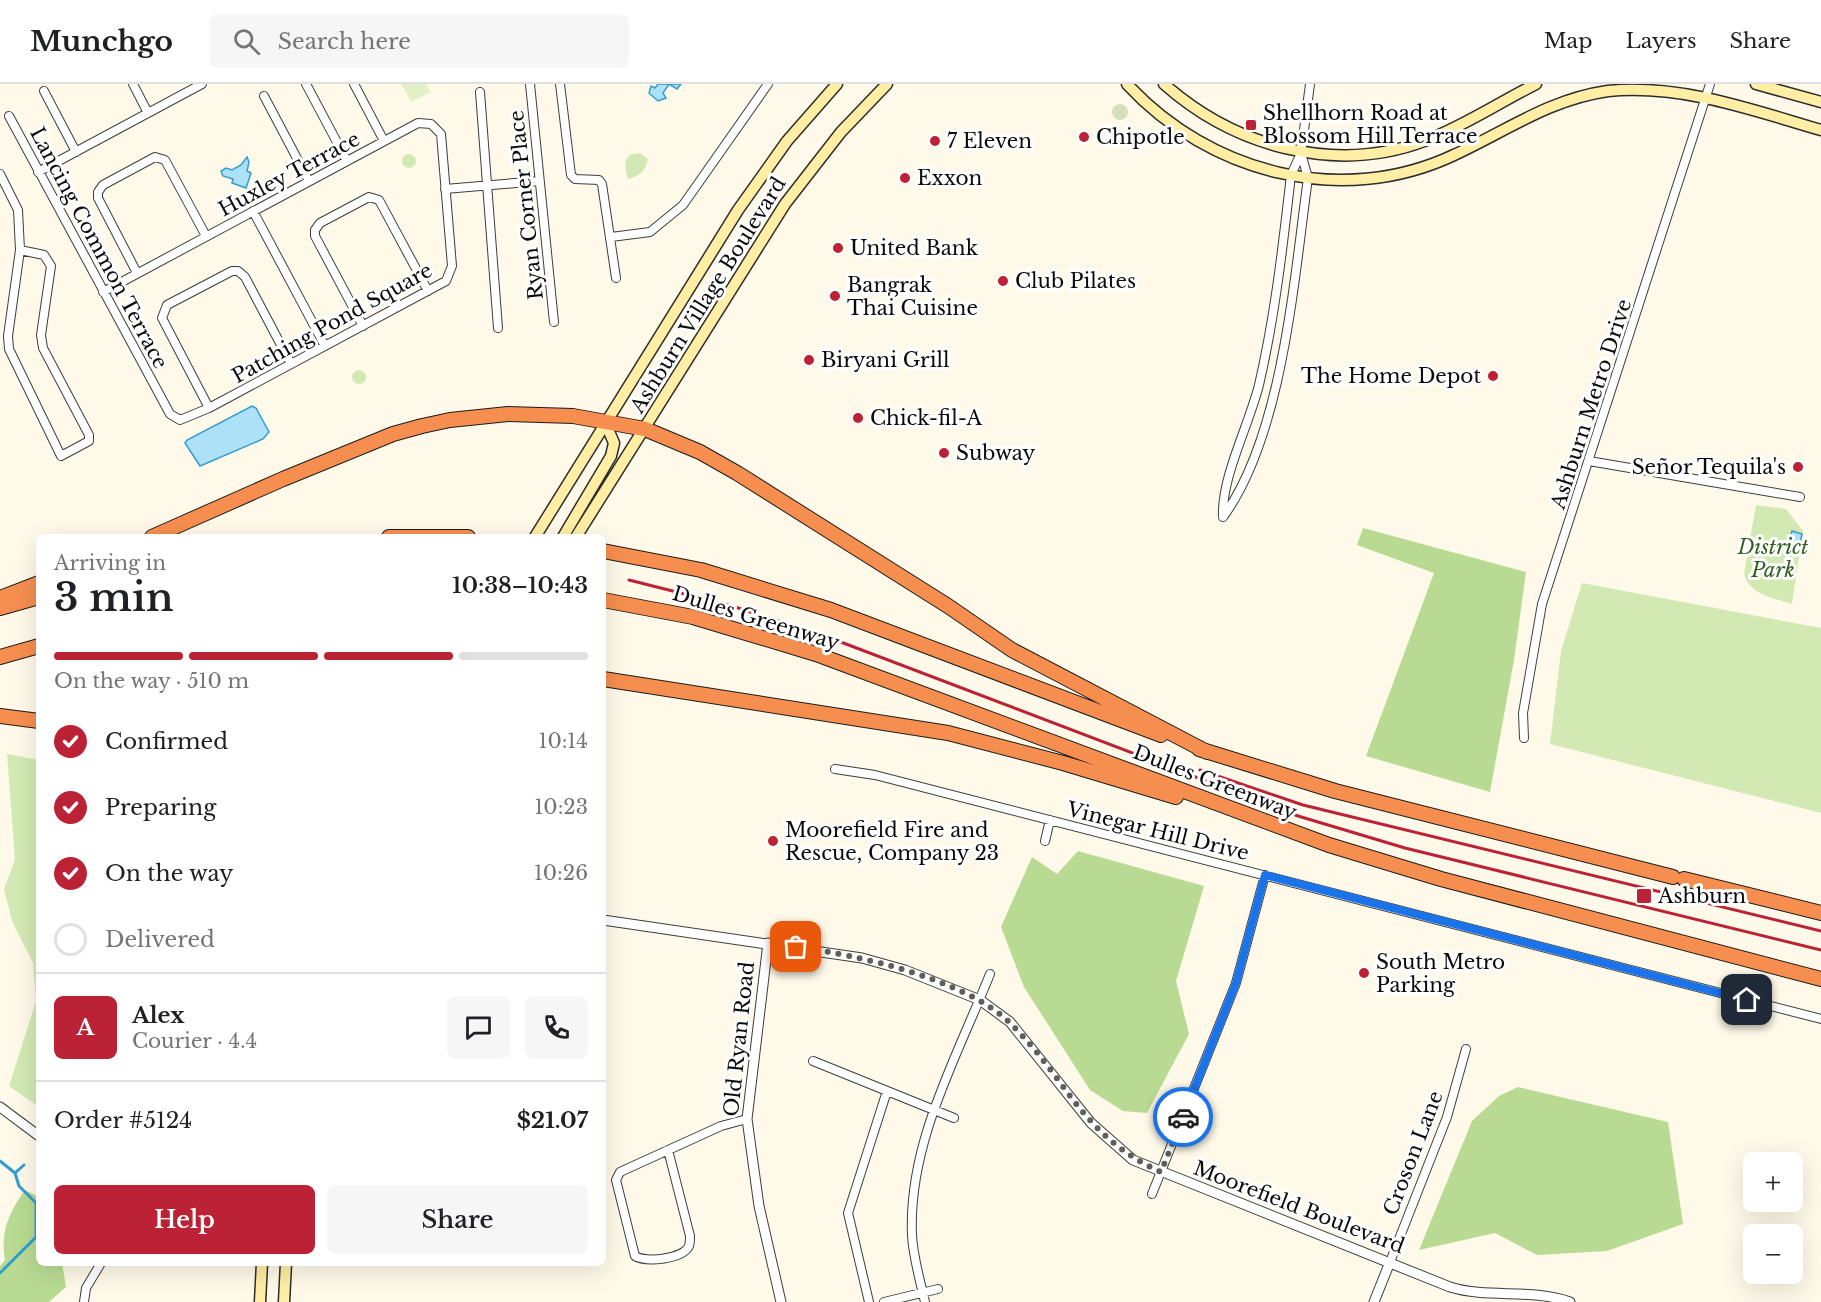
<!DOCTYPE html>
<html lang="en">
<head>
<meta charset="utf-8">
<style>
  :root { --surface:#fff; --page:#f6f6f6; --text:#202124; --muted:#757577; --line:#e0e0e0; --accent:#bc2235 }
  body { margin:0; font-family:"Libre Baskerville",serif; background:var(--page); color:var(--text); height:100vh; display:flex; flex-direction:column; font-size:22px; white-space:nowrap }
  * { box-sizing:border-box; margin:0 }
  p { font-size:20px; color:var(--muted) }
  .icon { flex:none; width:33px; height:33px; fill:none; stroke:currentColor; stroke-width:2; stroke-linecap:round; stroke-linejoin:round }
  .map { position:relative; flex:1; overflow:hidden }
  .drawer { position:absolute; left:36px; top:450px; width:570px; height:732px; display:flex; flex-direction:column; background:var(--surface); border-radius:9px; box-shadow:0 6px 24px #0002 }
  .drawer>* { flex:none }
  .buttons { position:absolute; left:1743px; top:1068px; display:grid; gap:12px }
  .buttons a { display:grid; place-items:center; width:60px; height:60px; border-radius:9px; background:var(--surface); box-shadow:0 6px 24px #0002; font-size:30px }
  .pin { position:absolute; display:grid; place-items:center; width:51px; height:51px; color:#fff; margin:-26px; border-radius:12px; box-shadow:0 3px 9px #0006 }
  .courier { position:absolute; display:grid; place-items:center; width:60px; height:60px; margin:-30px; border:4px solid #1a73e8; border-radius:50%; background:#fff; color:#222; box-shadow:0 2px 8px #0007 }
  .summary em { font-style:normal; font-weight:600 }
  .summary div { display:flex; flex-direction:column-reverse }
  .summary { display:flex; align-items:center; justify-content:space-between; height:102px; padding:0 18px }
  h1 { font-size:39px; font-weight:600; line-height:45px }
  .bar { display:grid; grid-template-columns:repeat(4,1fr); gap:9px 6px; align-content:center; height:72px; padding:0 18px }
  .bar i { height:8px; border-radius:4px; background:var(--line) }
  .bar .selected { background:var(--accent) }
  .bar p { grid-column:span 4 }
  .line { display:flex; align-items:center; gap:15px; padding:0 18px; border-top:2px solid var(--line) }
  .line div { flex:1 }
  .round { display:grid; place-items:center; flex:none; width:63px; height:63px; border-radius:9px; background:var(--page) }
  ol { padding:0 18px; list-style:none }
  li { display:flex; align-items:center; gap:18px; height:66px }
  li p { margin-inline-start:auto }
  li .icon { padding:6px; border-radius:50%; background:var(--accent); color:#fff; stroke-width:4 }
  li:last-child { color:var(--muted) }
  li i { width:33px; height:33px; border:3px solid var(--line); border-radius:50% }
  .primary-button { display:flex; gap:12px; margin-top:auto; padding:12px 18px }
  .primary-button a { flex:1; height:69px; border-radius:9px; background:var(--accent); color:#fff; font-size:24px; font-weight:600; line-height:69px; text-align:center }
  .primary-button a+a { background:var(--page); color:var(--text) }
  header { display:flex; align-items:center; gap:36px; box-sizing:border-box; height:84px; padding:0 30px; background:var(--surface); border-bottom:2px solid var(--line) }
  header strong { font-size:28px }
  nav { display:flex; gap:33px; margin-inline-start:auto; font-size:21px }
  .search { width:420px; height:54px; background:var(--page); display:flex; align-items:center; gap:15px; box-sizing:border-box; padding:0 21px; border-radius:9px; color:var(--muted); font-size:22px }
  .map>svg:first-child { display:block }
</style>
</head>
<body>
<header>
<strong>Munchgo</strong>
<div class="search"><svg class="icon" aria-label="search" viewBox="0 0 24 24"><circle cx="10" cy="10" r="6"/><path d="M15 15l6 6"/></svg>Search here</div>
<nav><a>Map</a><a>Layers</a><a>Share</a></nav>
</header>
<div class="map">
<svg width="1821" height="1218" viewBox="0 0 1821 1218">
  <rect width="100%" height="100%" fill="#fff9e9"/>
  <!-- green -->
  <path fill="#d3e9b3" d="M640 69 648 75C646 87 639 92 628 95 626 87 623 79 629 71Z
    M402 77a7 7 0 1 1 14 0a7 7 0 1 1-14 0Z
    M352 293a7 7 0 1 1 14 0a7 7 0 1 1-14 0Z
    M1756 421 1786 425 1803 447 1792 520C1772 513 1751 512 1744 490Z
    M1582 499 1821 544V729L1550 660 1561 567Z
    M7 670 39 676V1023L9 1002 36 917 33 879 12 837 4 805 15 776Z"/>
  <!-- forest -->
  <path fill="#b8da92" d="M1363 444 1526 488 1514 576 1490 708 1366 672 1434 489 1357 461Z
    M1078 767 1204 802 1176 897 1189 950 1147 1029 1123 1027 1090 1006 1024 903 1001 843 1032 773 1057 790Z
    M1518 1003 1668 1038 1683 1140 1607 1167 1537 1171 1495 1149 1419 1166 1472 1037 1499 1012Z
    M25 1106 39 1113V1179H62L66 1203 49 1218H0V1182L5 1176C0 1148 9 1128 25 1106Z"/>
  <!-- cemetery -->
  <path fill="#d6dfbb" d="M1112 28a8 8 0 1 1 16 0a8 8 0 1 1-16 0Z"/>
  <!-- pitch -->
  <path fill="#e4f0c5" d="M401 0H426L431 8 411 18Z"/>
  <!-- water -->
  <path fill="#ade1f7" stroke="#339dcf" stroke-width="1.5" d="M658 0H681L677 5 669 0 663 9 666 14 658 17 649 9 651 2 655 4Z
    M247 73 249 78 247 87 251 89 246 104 232 99 233 95 223 92 221 87 226 84 232 86 241 81Z
    M252 322 256 324 269 348 263 355 200 382 185 359 187 356Z
    M1792 447 1802 450 1799 464 1788 461Z"/>
  <g fill="none" stroke-linecap="round" stroke-linejoin="round">
    <!-- stream -->
    <path stroke="#339dcf" stroke-width="3" d="M38 669 39 670
      M0 1077 15 1089 24 1081
      M0 1189 36 1153V1119L19 1102 15 1089"/>
    <defs>
      <path id="minor" d="M133 0 148 29
        M306 0 347 77
        M354 0 384 57
        M530 0 554 238
        M560 0 571 91 575 95 599 96 602 100 616 194
        M44 7 76 68
        M480 8 498 244
        M264 12 309 97
        M9 32 170 330 180 336 209 324 446 197 452 182 441 50 431 40 418 39 103 208
        M38 88 202 0
        M0 90 18 126 20 166
        M445 105 539 97
        M253 127 325 262
        M611 153 650 148 683 121 768 0
        M20 166 44 171 51 182 41 251 43 264 89 351V357L61 372 9 265 8 252Z
        M137 189 98 114V108L103 101 155 73 165 76 206 152
        M363 242 315 152V146L320 139 369 113 379 116 428 207
        M209 324 162 234 167 221 232 187H238L245 193 291 280
        M1589 377 1800 413
        M1223 433C1283 351 1294 194 1308 94L1301 69 1310 0
        M1223 433C1221 394 1249 341 1259 301 1275 232 1283 161 1291 91L1301 69
        M1524 654 1523 629 1542 520 1710 0
        M835 685 875 691 1821 935
        M1045 757 1050 736
        M813 977 954 1034
        M668 1066 690 1152C690 1155 690 1159 689 1162 683 1175 646 1179 635 1172L616 1096 620 1088 721 1042 747 1035
        M1152 1110 1236 899 1265 791
        M1390 1178 1447 1033 1466 965
        M84 1218 86 1204 101 1179
        M869 1218 848 1129 887 1007
        M884 1218 938 1205
        M925 1218C920 1196 913 1173 912 1151 908 1059 957 973 990 890"/>
      <path id="tertiary" d="M603 836 862 874 905 886 980 916 1010 938 1091 1039 1133 1076 1450 1203C1489 1215 1530 1204 1570 1218
        M768 859 747 1035 759 1122 781 1218
        M0 1023 39 1052
        M1374 1218 1390 1178"/>
      <path id="secondary" d="M1127 0C1209 89 1342 124 1454 71 1506 47 1550 15 1608 7 1682 0 1752 26 1821 46
        M1164 0C1235 63 1336 91 1427 56 1464 42 1500 18 1536 0
        M1756 0 1821 18
        M535 453 738 126 787 57 837 0
        M563 453 611 372 614 359 605 338
        M576 453 785 120 841 48 887 0
        M260 1218 262 1179
        M284 1218 286 1179"/>
      <path id="motorway" d="M152 453 283 395 393 350 422 342 450 336 508 330 573 332 645 345 700 368 737 389 948 522 1012 566 1207 668
        M389 453H468
        M603 467 701 486 831 526 1161 651
        M0 514 39 499
        M603 516 693 533 816 570 1329 761 1441 795 1821 895
        M0 524 39 513
        M0 573 39 562
        M603 595 948 649 1063 679 1176 713
        M0 632 39 637
        M1199 665 1335 707 1673 793
        M1684 795 1821 829"/>
    </defs>
    <!-- minor casing -->
    <use href="#minor" stroke="#3e3e3e" stroke-width="10"/>
    <!-- tertiary casing -->
    <use href="#tertiary" stroke="#3e3e3e" stroke-width="11"/>
    <!-- secondary casing -->
    <use href="#secondary" stroke="#2d2d2d" stroke-width="13"/>
    <!-- motorway casing -->
    <use href="#motorway" stroke="#1c1c1c" stroke-width="16"/>
    <!-- minor -->
    <use href="#minor" stroke="#fff" stroke-width="8"/>
    <!-- tertiary -->
    <use href="#tertiary" stroke="#fff" stroke-width="9"/>
    <!-- secondary -->
    <use href="#secondary" stroke="#ffeea4" stroke-width="10"/>
    <!-- motorway -->
    <use href="#motorway" stroke="#f68e4f" stroke-width="14"/>
    <!-- rail -->
    <path stroke="#bc2235" stroke-width="3" d="M629 496 732 522 825 552 1298 732 1405 764 1821 866
      M1200 686 1303 721 1821 847"/>
  </g>
  <g fill="none" stroke-linecap="round" stroke-linejoin="round">
    <!-- done -->
    <path stroke="#605e59" stroke-width="6" stroke-dasharray="0 10.8" d="M796 863C856 870 967 896 1010 939 1067 994 1081 1052 1161 1088L1183 1033"/>
    <!-- route -->
    <path stroke="#1a73e8" stroke-width="8" d="M1183 1033 1236 899 1265 791 1747 916"/>
  </g>
  <!-- markers -->
  <g fill="#bc2235" stroke="#fff" stroke-width="2">
    <rect x="1245" y="35" width="12" height="12" rx="3"/>
    <circle cx="1084" cy="53" r="6"/>
    <circle cx="935" cy="57" r="6"/>
    <circle cx="905" cy="94" r="6"/>
    <circle cx="838" cy="164" r="6"/>
    <circle cx="1003" cy="197" r="6"/>
    <circle cx="835" cy="212" r="6"/>
    <circle cx="809" cy="276" r="6"/>
    <circle cx="1493" cy="292" r="6"/>
    <circle cx="858" cy="334" r="6"/>
    <circle cx="944" cy="369" r="6"/>
    <circle cx="1798" cy="383" r="6"/>
    <circle cx="773" cy="757" r="6"/>
    <rect x="1636" y="804" width="16" height="16" rx="3"/>
    <circle cx="1364" cy="889" r="6"/>
  </g>
  <g text-anchor="middle" stroke-width="6" stroke-linejoin="round" paint-order="stroke">
    <!-- poi labels -->
    <g font-size="20" fill="#0b0b0b" stroke="#fff" text-anchor="start">
      <text x="1263" y="36">Shellhorn Road at<tspan x="1263" dy="23">Blossom Hill Terrace</tspan></text>
      <text x="1096" y="60">Chipotle</text>
      <text x="947" y="64">7 Eleven</text>
      <text x="917" y="101">Exxon</text>
      <text x="850" y="171">United Bank</text>
      <text x="1015" y="204">Club Pilates</text>
      <text x="847" y="208">Bangrak<tspan x="847" dy="23">Thai Cuisine</tspan></text>
      <text x="821" y="283">Biryani Grill</text>
      <text x="1481" y="299" text-anchor="end">The Home Depot</text>
      <text x="870" y="341">Chick-fil-A</text>
      <text x="956" y="376">Subway</text>
      <text x="1786" y="390" text-anchor="end">Señor Tequila's</text>
      <text x="785" y="753">Moorefield Fire and<tspan x="785" dy="23">Rescue, Company 23</tspan></text>
      <text x="1658" y="819">Ashburn</text>
      <text x="1376" y="885">South Metro<tspan x="1376" dy="23">Parking</tspan></text>
    </g>
    <!-- street labels -->
    <g font-size="20" fill="#0b0b0b" stroke="#fff">
      <text transform="translate(289 90) rotate(-28)" y="7">Huxley Terrace</text>
      <text transform="translate(526 121) rotate(-96)" y="7">Ryan Corner Place</text>
      <text transform="translate(99 164) rotate(62)" y="7">Lancing Common Terrace</text>
      <text transform="translate(708 211) rotate(-58)" y="7">Ashburn Village Boulevard</text>
      <text transform="translate(332 239) rotate(-29)" y="7">Patching Pond Square</text>
      <text transform="translate(1591 320) rotate(-72)" y="7">Ashburn Metro Drive</text>
      <text transform="translate(756 534) rotate(17)" y="7">Dulles Greenway</text>
      <text transform="translate(1215 698) rotate(21)" y="7">Dulles Greenway</text>
      <text transform="translate(1158 747) rotate(14)" y="7">Vinegar Hill Drive</text>
      <text transform="translate(739 955) rotate(-84)" y="7">Old Ryan Road</text>
      <text transform="translate(1413 1069) rotate(-69)" y="7">Croson Lane</text>
      <text transform="translate(1299 1123) rotate(21)" y="7">Moorefield Boulevard</text>
    </g>
    <!-- park labels -->
    <g font-size="20" font-style="italic" fill="#30621b" stroke="#fff">
      <text x="1773" y="470">District<tspan x="1773" dy="23">Park</tspan></text>
    </g>
  </g>
</svg>
<div class="buttons">
<a>+</a>
<a>−</a>
</div>
<div class="pin" style="left:796px;top:863px;background:#ea580c"><svg class="icon" aria-label="bag" viewBox="0 0 24 24"><path d="M5 8h14l-1 12H6zM9 8a3 3 0 0 1 6 0"/></svg></div>
<div class="pin" style="left:1747px;top:916px;background:#1f2937"><svg class="icon" aria-label="home" viewBox="0 0 24 24"><path d="M3 11l9-7 9 7M6 9v11h12V9"/></svg></div>
<div class="courier" style="left:1183px;top:1033px"><svg class="icon" aria-label="car" viewBox="0 0 24 24"><path d="M5 17H2v-5l4-1 3-4h7l3 4 3 1v5h-3M9 17h6M6 11h13"/><circle cx="7" cy="17" r="2"/><circle cx="17" cy="17" r="2"/></svg></div>
<section class="drawer">
<div class="summary"><div><h1>3 min</h1><p>Arriving in</p></div><em>10:38–10:43</em></div>
<div class="bar"><i class="selected"></i><i class="selected"></i><i class="selected"></i><i></i><p>On the way · 510 m</p></div>
<ol>
<li><svg class="icon" aria-label="check" viewBox="0 0 24 24"><path d="M5 12l5 5 9-10"/></svg>Confirmed<p>10:14</p></li>
<li><svg class="icon" aria-label="check" viewBox="0 0 24 24"><path d="M5 12l5 5 9-10"/></svg>Preparing<p>10:23</p></li>
<li><svg class="icon" aria-label="check" viewBox="0 0 24 24"><path d="M5 12l5 5 9-10"/></svg>On the way<p>10:26</p></li>
<li><i></i>Delivered</li>
</ol>
<div class="line" style="height:108px"><b class="round" style="background:var(--accent);color:#fff">A</b><div><b>Alex</b><p>Courier · 4.4</p></div><a class="round"><svg class="icon" aria-label="chat" viewBox="0 0 24 24"><path d="M4 5h16v11H9l-5 4z"/></svg></a><a class="round"><svg class="icon" aria-label="phone" viewBox="0 0 24 24"><path d="M5 4h4l2 5-3 2q2 4 5 5l2-3 5 2v4C11 20 4 13 5 4z"/></svg></a></div>
<div class="line" style="height:78px"><div>Order #5124</div><b>$21.07</b></div>
<div class="primary-button"><a>Help</a><a>Share</a></div>
</section>
</div>
</body>
</html>
